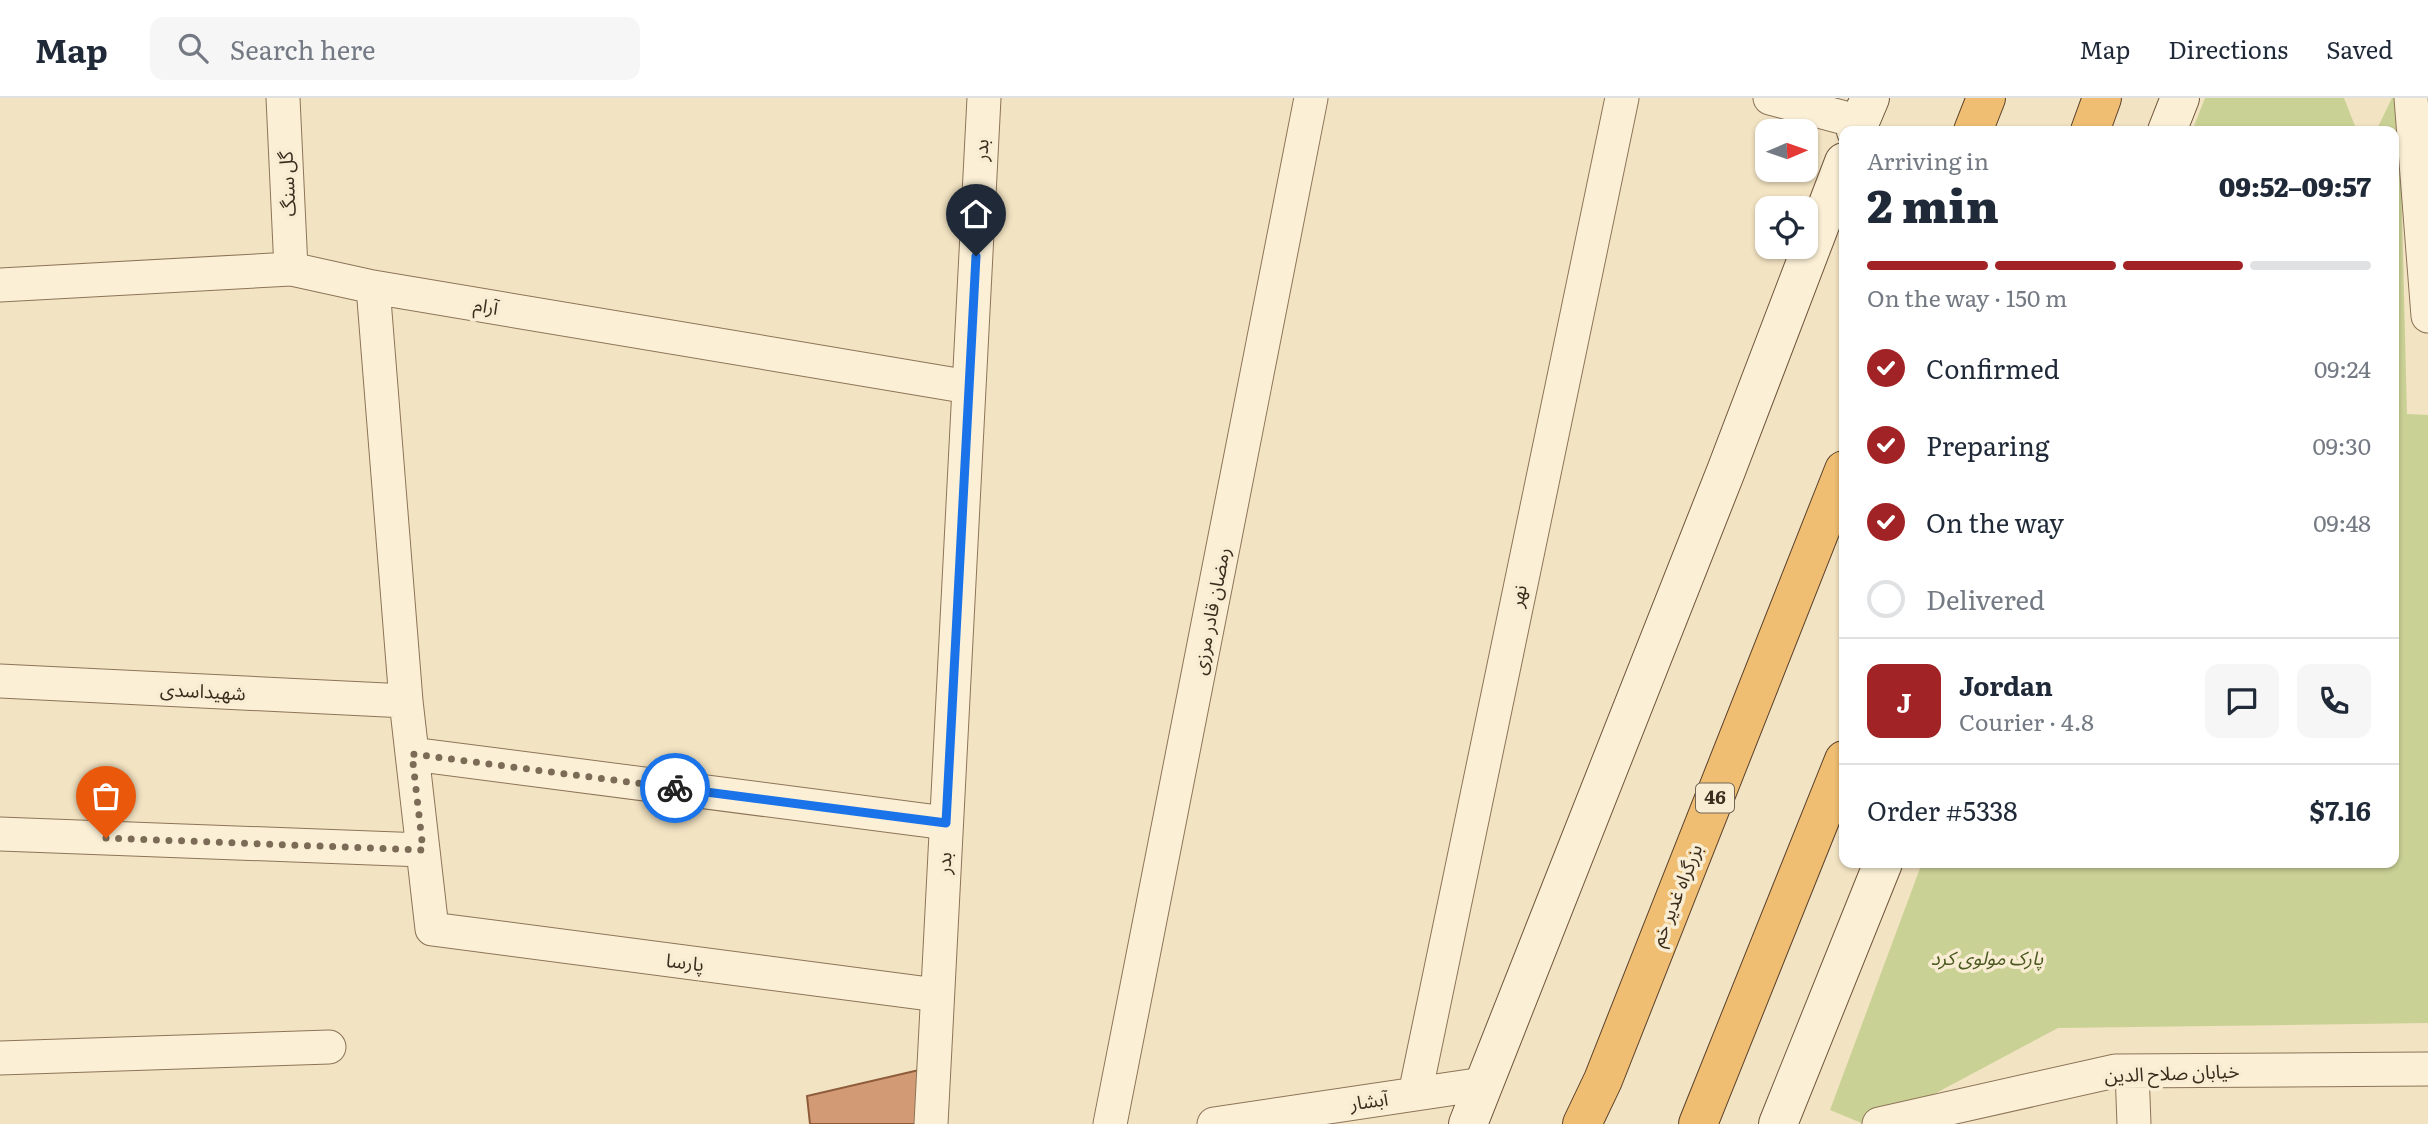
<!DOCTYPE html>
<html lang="en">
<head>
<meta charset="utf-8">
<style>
  :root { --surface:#fff; --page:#f6f6f7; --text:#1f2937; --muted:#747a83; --line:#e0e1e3; --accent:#a12325 }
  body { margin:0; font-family:Literata,"Noto Sans Arabic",serif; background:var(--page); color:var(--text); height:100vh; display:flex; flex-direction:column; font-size:26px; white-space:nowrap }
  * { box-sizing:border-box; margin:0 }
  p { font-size:23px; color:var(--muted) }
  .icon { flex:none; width:38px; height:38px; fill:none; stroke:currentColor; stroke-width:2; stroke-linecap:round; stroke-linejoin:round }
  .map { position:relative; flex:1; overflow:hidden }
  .side { position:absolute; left:1839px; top:28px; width:560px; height:742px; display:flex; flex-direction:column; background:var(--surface); border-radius:14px; box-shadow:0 2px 5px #0004 }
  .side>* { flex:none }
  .needle { width:46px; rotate:88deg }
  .fabs { position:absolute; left:1755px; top:21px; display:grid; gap:14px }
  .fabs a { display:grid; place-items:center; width:63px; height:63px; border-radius:14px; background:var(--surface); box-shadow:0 2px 5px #0004; font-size:35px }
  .pin { position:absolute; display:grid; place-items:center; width:60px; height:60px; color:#fff; margin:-72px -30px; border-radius:50% 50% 50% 0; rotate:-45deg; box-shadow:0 0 7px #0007 }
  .pin .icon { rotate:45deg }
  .courier { position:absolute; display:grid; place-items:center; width:70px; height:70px; margin:-35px; border:5px solid #1a73e8; border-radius:50%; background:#fff; color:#222; box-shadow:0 2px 9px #0007 }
  .head em { font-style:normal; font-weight:800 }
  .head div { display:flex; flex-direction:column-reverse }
  .head { display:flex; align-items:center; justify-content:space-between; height:119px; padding:0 28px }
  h1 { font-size:46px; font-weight:800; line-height:52px }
  .bar { display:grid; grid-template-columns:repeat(4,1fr); gap:10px 7px; align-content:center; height:84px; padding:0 28px }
  .bar i { height:9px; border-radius:5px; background:var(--line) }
  .bar .current { background:var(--accent) }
  .bar p { grid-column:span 4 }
  .line { display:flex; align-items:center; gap:18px; padding:0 28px; border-top:2px solid var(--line) }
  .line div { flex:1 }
  .round { display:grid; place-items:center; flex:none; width:74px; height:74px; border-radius:14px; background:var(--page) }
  ol { padding:0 28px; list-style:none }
  li { display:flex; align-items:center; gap:21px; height:77px }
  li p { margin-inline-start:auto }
  li .icon { padding:7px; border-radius:50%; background:var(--accent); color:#fff; stroke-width:4 }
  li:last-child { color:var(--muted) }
  li i { width:38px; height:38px; border:4px solid var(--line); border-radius:50% }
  header { display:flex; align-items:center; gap:42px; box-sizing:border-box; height:98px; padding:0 35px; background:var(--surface); border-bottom:2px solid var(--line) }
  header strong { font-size:33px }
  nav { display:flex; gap:38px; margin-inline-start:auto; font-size:24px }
  .search { width:490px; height:63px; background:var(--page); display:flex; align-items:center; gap:18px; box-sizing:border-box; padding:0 24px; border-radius:14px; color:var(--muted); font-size:26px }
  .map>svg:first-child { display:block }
</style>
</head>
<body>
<header>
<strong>Map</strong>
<div class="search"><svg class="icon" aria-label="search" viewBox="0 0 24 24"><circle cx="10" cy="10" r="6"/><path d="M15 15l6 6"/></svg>Search here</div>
<nav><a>Map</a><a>Directions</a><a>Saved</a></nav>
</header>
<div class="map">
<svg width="2428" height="1026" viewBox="0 0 2428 1026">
  <rect width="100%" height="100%" fill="#f2e3c2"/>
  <!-- green -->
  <path fill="#cad195" d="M2205 0H2344L2357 33H2192Z
    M2392 0H2399L2407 316 2428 317V925L2058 930 1878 1026H1864L1830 1012 1922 765H2394V33H2376Z"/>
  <!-- building -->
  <path fill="#d39b75" stroke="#8e5c3b" stroke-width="2" d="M919 972 920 1026H810L807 998Z"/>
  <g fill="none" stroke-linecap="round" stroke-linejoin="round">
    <defs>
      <path id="minor" d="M283 0 291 171
        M1770 0 1860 24
        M2411 0 2428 218
        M0 187 291 171 373 189 969 289
        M373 189 406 603 432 831 937 897
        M0 583 406 603
        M412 656 946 725
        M0 736 423 752
        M0 960 329 949
        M2132 973 2134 1026
        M1415 996 1622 0
        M931 1026 984 0
        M1110 1026 1311 0
        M1214 1026 1483 986
        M1879 1026 2115 973 2428 971"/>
      <path id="secondary" d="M1856 33 1870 0
        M2167 33 2180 0
        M1468 1026 1726 373 1844 64
        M1778 1026 1883 765"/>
      <path id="trunk" d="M1973 33 1986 0
        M2090 33 2102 0
        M1582 1026 1603 982 1844 372
        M1698 1026 1844 662"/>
    </defs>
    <!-- minor casing -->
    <use href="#minor" stroke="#8d7458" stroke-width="35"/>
    <!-- secondary casing -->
    <use href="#secondary" stroke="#6f553b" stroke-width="40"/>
    <!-- trunk casing -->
    <use href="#trunk" stroke="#5b412c" stroke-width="40"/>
    <!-- minor -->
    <use href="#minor" stroke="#fbf0d6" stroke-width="33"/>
    <!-- secondary -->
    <use href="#secondary" stroke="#fbf0d6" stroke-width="38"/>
    <!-- trunk -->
    <use href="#trunk" stroke="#efbe72" stroke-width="38"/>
  </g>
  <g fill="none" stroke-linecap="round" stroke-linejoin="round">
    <!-- done -->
    <path stroke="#7c6c57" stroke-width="7" stroke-dasharray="0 12.6" d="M106 740 423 752 412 656 675 690"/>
    <!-- route -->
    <path stroke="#1a73e8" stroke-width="9" d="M675 690 946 725 976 158"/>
  </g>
  <g text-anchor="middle" stroke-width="7" stroke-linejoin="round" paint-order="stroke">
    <!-- shield labels -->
    <rect fill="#f8edd3" stroke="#746654" stroke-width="2" x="1696" y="685.5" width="38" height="29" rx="5"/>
    <g font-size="18" font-weight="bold" fill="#3c2c1d">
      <text x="1715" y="706">46</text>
    </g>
    <!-- street labels -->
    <g font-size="19" fill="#3c2c1d" stroke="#f8edd3">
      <text transform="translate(981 52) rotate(-87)" y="7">بدر</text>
      <text transform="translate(287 86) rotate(-93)" y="7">گل سنگ</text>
      <text transform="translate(486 208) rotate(10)" y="7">آرام</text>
      <text transform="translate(1518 498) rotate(-78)" y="7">نهر</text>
      <text transform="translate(1211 513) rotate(-79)" y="7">رمضان قادر مرزی</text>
      <text transform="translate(203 593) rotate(3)" y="7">شهیداسدی</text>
      <text transform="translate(944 765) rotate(-87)" y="7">بدر</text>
      <text transform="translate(1676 797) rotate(-68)" y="7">بزرگراه غدیر خم</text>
      <text transform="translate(685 864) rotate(7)" y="7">پارسا</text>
      <text transform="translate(2172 975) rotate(-2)" y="7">خیابان صلاح الدین</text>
      <text transform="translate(1369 1003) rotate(-8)" y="7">آبشار</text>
    </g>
    <!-- park labels -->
    <g font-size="19" font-style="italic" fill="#4c5a22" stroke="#f8edd3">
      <text x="1987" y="867">پارک مولوی کرد</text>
    </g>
  </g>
</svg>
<div class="fabs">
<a><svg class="needle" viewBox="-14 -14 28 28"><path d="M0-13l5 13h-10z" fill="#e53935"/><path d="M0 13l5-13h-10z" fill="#747a83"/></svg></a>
<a><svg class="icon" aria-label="locate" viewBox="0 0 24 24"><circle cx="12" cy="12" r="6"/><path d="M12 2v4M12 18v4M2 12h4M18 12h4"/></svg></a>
</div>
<div class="pin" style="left:106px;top:740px;background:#ea580c"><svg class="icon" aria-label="bag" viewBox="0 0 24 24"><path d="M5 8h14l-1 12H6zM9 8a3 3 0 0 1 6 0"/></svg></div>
<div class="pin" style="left:976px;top:158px;background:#1f2937"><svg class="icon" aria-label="home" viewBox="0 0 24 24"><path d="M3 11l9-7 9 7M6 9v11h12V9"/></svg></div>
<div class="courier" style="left:675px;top:690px"><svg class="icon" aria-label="bike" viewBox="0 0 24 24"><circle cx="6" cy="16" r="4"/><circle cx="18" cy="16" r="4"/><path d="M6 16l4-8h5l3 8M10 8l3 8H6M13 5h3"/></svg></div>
<section class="side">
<div class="head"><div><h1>2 min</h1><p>Arriving in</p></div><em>09:52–09:57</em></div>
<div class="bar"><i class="current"></i><i class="current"></i><i class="current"></i><i></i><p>On the way · 150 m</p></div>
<ol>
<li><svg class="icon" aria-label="check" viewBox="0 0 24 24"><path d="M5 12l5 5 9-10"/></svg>Confirmed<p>09:24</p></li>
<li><svg class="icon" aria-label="check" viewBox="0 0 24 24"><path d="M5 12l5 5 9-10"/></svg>Preparing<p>09:30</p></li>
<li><svg class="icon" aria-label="check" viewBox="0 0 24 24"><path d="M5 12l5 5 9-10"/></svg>On the way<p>09:48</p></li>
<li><i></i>Delivered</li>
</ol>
<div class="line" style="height:126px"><b class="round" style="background:var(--accent);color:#fff">J</b><div><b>Jordan</b><p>Courier · 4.8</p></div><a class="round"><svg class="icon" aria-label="chat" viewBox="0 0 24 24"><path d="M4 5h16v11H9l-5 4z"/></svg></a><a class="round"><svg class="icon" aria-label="phone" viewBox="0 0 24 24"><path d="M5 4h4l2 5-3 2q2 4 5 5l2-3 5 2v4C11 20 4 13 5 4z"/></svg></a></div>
<div class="line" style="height:91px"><div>Order #5338</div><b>$7.16</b></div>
</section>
</div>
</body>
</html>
